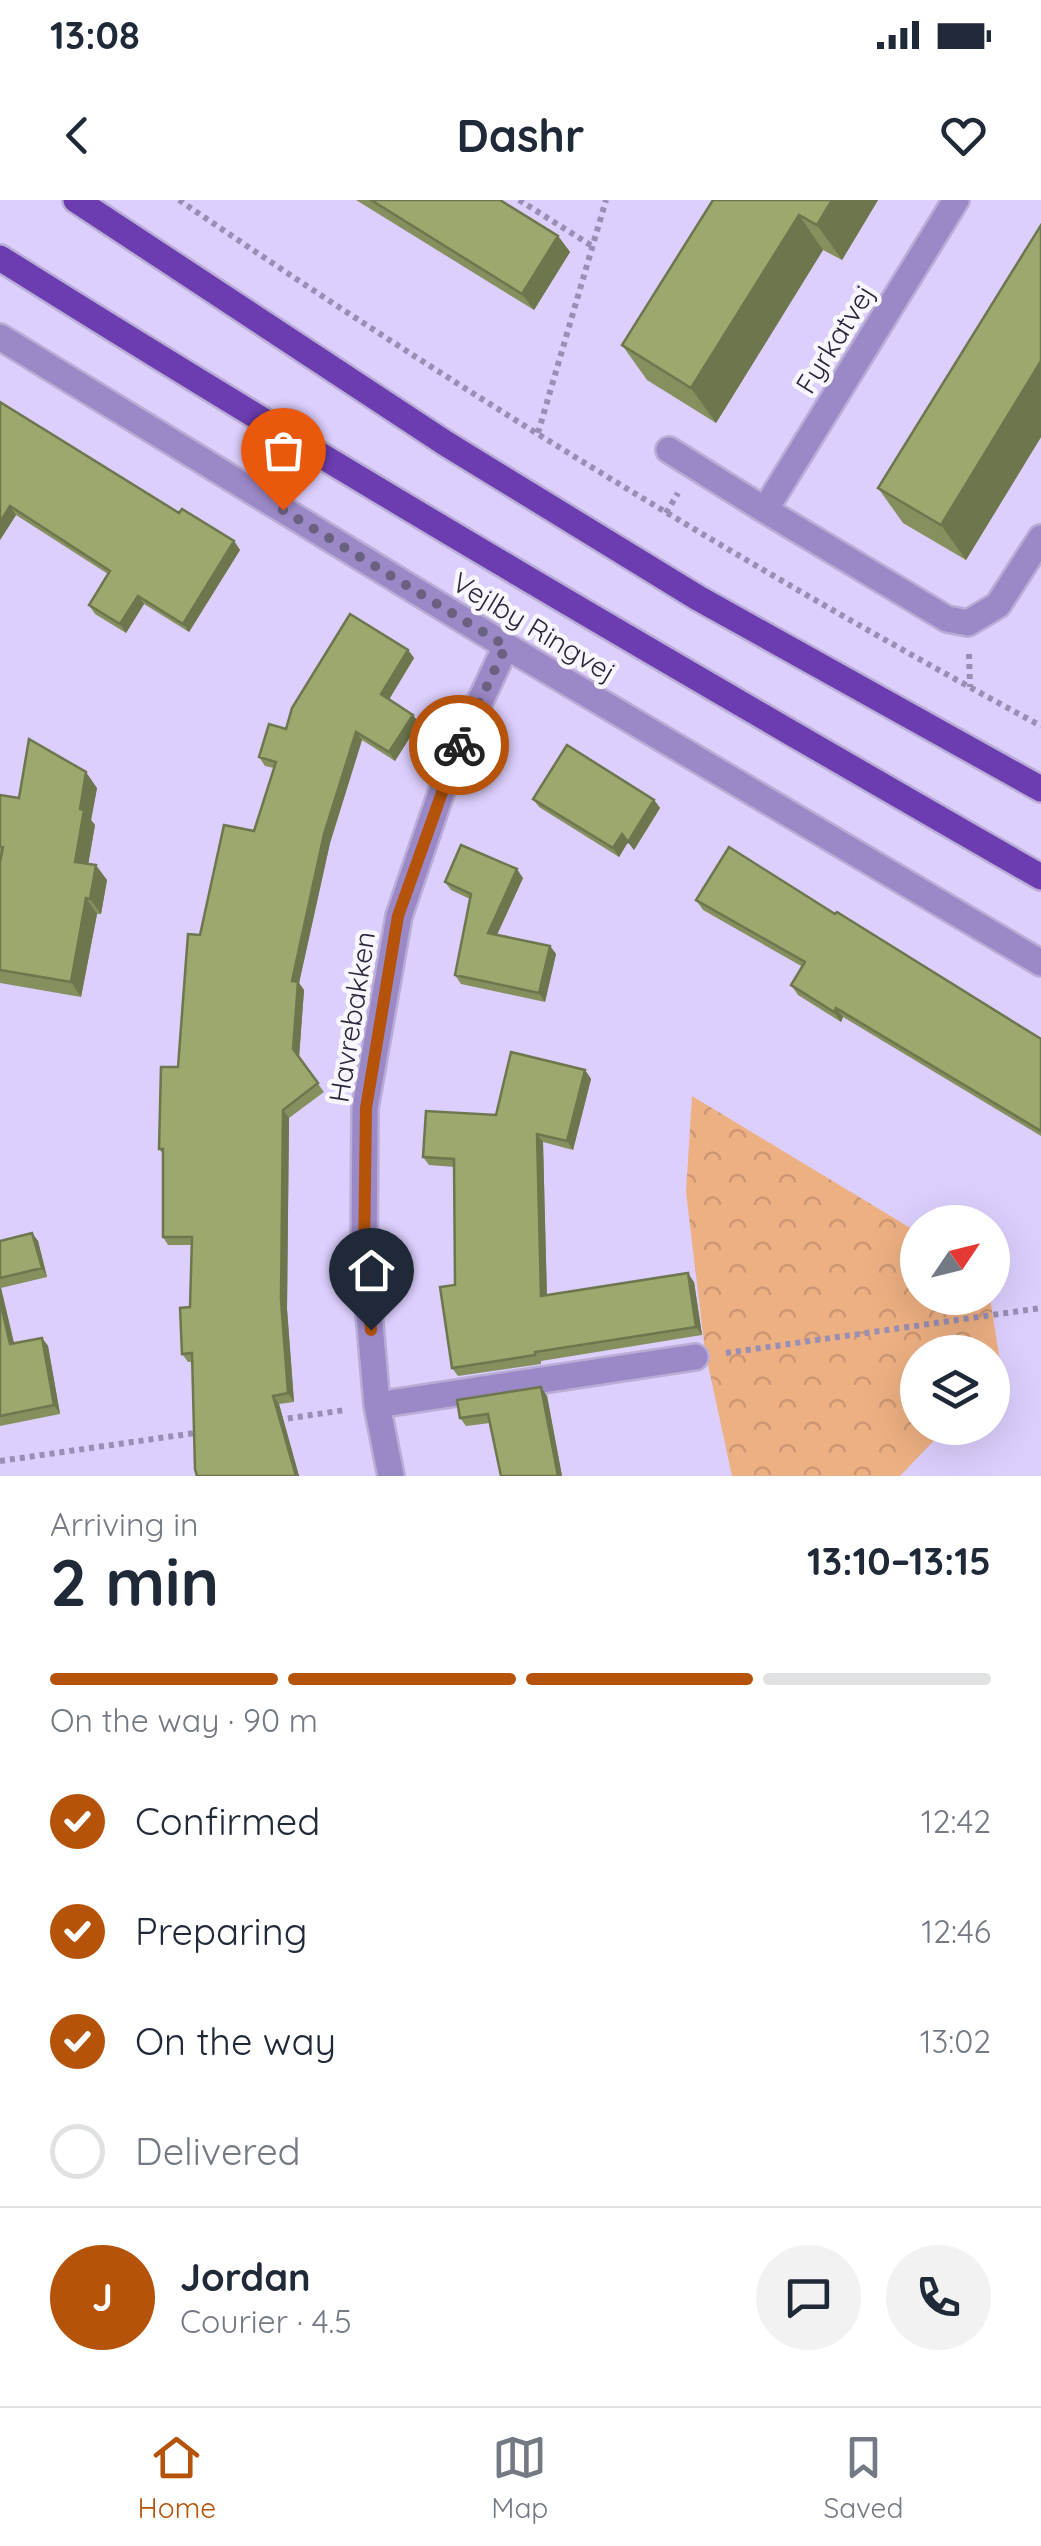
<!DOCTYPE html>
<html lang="en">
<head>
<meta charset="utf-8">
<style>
  :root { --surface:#fff; --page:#f2f2f3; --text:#1f2937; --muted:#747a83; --line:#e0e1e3; --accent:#b45309 }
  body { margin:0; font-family:Quicksand,sans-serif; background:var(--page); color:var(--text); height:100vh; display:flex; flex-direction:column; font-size:38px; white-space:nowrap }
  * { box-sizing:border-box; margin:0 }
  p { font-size:32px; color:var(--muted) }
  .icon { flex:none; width:55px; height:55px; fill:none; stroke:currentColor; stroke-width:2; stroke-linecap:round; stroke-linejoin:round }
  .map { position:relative; height:1276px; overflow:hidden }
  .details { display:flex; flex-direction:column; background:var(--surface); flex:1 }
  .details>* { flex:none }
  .needle { width:65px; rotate:55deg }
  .buttons { position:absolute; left:900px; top:1005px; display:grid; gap:20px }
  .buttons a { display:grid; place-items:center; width:110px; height:110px; border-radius:50%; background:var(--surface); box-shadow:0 10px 40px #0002; font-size:50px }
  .pin { position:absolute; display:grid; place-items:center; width:85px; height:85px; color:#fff; margin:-102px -42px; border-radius:50% 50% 50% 0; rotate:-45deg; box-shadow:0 0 10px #0007 }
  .pin .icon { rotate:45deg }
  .courier { position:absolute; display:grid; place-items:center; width:100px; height:100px; margin:-50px; border:8px solid #b45309; border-radius:50%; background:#fff; color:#222; box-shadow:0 2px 12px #0007 }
  .summary em { font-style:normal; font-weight:700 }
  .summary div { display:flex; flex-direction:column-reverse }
  .summary { display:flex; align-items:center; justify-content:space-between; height:170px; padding:0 50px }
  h1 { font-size:65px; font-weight:700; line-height:75px }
  .bar { display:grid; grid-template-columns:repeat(4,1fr); gap:15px 10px; align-content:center; height:120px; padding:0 50px }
  .bar i { height:12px; border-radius:8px; background:var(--line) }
  .bar .active { background:var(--accent) }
  .bar p { grid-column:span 4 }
  .line { display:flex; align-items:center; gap:25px; padding:0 50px; border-top:2px solid var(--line) }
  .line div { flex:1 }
  .round { display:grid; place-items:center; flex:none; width:105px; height:105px; border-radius:52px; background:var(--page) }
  ol { padding:0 50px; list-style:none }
  li { display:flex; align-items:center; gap:30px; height:110px }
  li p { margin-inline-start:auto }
  li .icon { padding:10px; border-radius:50%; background:var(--accent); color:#fff; stroke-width:4 }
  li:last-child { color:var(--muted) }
  li i { width:55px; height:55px; border:5px solid var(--line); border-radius:50% }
  .status { display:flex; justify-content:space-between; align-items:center; height:70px; padding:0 50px; background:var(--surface); direction:ltr }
  .status svg { height:28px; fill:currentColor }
  header { display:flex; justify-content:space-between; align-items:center; height:130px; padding:0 50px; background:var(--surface); font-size:45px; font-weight:700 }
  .tabs { display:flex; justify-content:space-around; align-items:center; height:140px; border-top:2px solid var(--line); background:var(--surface); font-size:28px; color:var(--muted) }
  .tabs a { display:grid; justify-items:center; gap:5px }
  .tabs .active { color:var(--accent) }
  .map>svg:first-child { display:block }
</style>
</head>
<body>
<div class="status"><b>13:08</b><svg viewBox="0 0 49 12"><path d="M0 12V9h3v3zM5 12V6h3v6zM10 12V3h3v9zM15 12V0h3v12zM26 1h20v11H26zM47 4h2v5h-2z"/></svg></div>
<header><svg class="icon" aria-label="back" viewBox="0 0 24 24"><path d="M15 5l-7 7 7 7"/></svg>Dashr<svg class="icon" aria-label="heart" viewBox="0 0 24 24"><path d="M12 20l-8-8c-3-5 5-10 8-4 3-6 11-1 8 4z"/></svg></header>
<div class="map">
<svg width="1041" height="1276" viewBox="0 0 1041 1276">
  <defs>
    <pattern id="park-crowns" width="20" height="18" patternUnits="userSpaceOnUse" patternTransform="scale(2.5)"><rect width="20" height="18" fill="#edb083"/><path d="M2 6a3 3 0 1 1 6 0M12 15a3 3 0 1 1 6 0" fill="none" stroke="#cc9772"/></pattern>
  </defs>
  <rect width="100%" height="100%" fill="#dccffd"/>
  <!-- park -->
  <path fill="url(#park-crowns)" d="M692 896 917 1032 918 1098H990L1001 1168 993 1178 992 1152H918V1228H946L900 1276H732L705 1151 686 992Z"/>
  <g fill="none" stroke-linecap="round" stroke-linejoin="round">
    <defs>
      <path id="minor" d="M956 0 765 310 947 419 968 423 998 405 1041 338
        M0 137 506 446 1041 763
        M669 250 765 310
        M377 1205 695 1157
        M391 1276 377 1205 364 1055 365 908 399 716 452 561 506 446"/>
      <path id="major" d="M76 0 445 243 698 398 1041 589
        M0 58C342 273 691 476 1041 677"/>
    </defs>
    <!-- minor casing -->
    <use href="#minor" stroke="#b9add6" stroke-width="30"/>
    <!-- major casing -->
    <use href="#major" stroke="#b9add6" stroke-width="30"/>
    <!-- path -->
    <path stroke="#998eb3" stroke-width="6" stroke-dasharray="5 5" stroke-linecap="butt" d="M179 0C457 190 745 366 1041 526
      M519 0 592 46
      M538 233 606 0
      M666 313 678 293
      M969 454 970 487
      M726 1153 1041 1108
      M278 1220 345 1210
      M0 1261 202 1232"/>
    <!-- minor -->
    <use href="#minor" stroke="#9b88c6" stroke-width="25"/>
    <!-- major -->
    <use href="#major" stroke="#6b3db1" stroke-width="25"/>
  </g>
  <!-- wall -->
  <path fill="#86905f" d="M356 0H500L558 36 570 52 534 110Z
    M713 0H878L842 60 823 50 716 223 647 180 622 145Z
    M1041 25V237L966 360 903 323 878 288Z
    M0 202 179 313 234 341 240 350 189 432 144 404 126 433 95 414 89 405 108 374 16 315 0 340Z
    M408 450 414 458 389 499 419 523 395 561 362 540 330 643 299 783 304 790 299 857 324 892 289 918 287 1109 294 1202 279 1204 299 1276H197L192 1162H188L182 1154 190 1107 192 1045H168L163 1037V954L159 949 178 867 200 735 254 631 274 568 265 566 259 557 286 529Z
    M97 588 91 620 95 625 88 664 107 680 101 714H97L81 797 0 783V595L19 598Z
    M533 599 654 600 660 608 634 650 628 642 619 657 539 607Z
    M523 678 497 735 550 746 556 754 545 802 461 784 455 775 470 699 451 690 445 682Z
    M696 700 835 714 1041 839V936L843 817 841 822 798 795 791 785 803 767 703 710Z
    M585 870 591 879 573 950 543 942 547 1095 694 1082 702 1135 541 1161V1164L458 1176 452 1168 455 1085 454 967 429 965 423 957 496 915Z
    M32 1033 38 1041 47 1077 1 1088 14 1143 42 1138 48 1146 60 1214 0 1226V1041Z
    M547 1196 562 1276H501L490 1223 466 1226 460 1218Z"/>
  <!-- shaded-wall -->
  <path fill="#6d764d" d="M832 0H878L842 60 817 25Z
    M799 15 823 50 716 223 691 188Z
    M558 36 570 52 534 110 522 94Z
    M1041 161V237L966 360 941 325Z
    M10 306 16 315 0 340V322Z
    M234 341 240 350 189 432 183 424Z
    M138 396 144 404 126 433 120 424Z
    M408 450 414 458 387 503 381 494Z
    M413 515 419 523 395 561 389 552Z
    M356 532 362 540 330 643 299 783 304 790 299 858 293 849 292 781 324 634Z
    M86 572 97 588 91 620 95 625 86 677 75 662 80 609Z
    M654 600 660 608 634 650 628 642 619 657 613 648 622 634Z
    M96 665 107 680 101 714 90 699Z
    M517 669 523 678 494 741 488 733Z
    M86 698 97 714 81 797 71 782Z
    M550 746 556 754 545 802 539 793Z
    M836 808 843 817 841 822 834 812Z
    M585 870 591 879 573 950 567 941Z
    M283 910 289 918 287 1109 294 1202 288 1193 281 1100Z
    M537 934 543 942 547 1104 541 1096Z
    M32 1033 38 1041 47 1077 42 1068Z
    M688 1073 694 1082 702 1135 696 1127Z
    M0 1087 1 1088 16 1152 10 1144 0 1100Z
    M42 1138 48 1146 60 1214 54 1205Z
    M541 1187 547 1196 562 1276H558Z
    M273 1196 279 1204 299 1276H296Z"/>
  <!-- building -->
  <path fill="#9ca86e" stroke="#6d764d" stroke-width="2.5" d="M371 0H500L558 36 522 94Z
    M713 0H832L817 25 799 15 691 188 622 145Z
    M1041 25V161L941 325 878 288Z
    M0 202 179 313 182 309 234 341 183 424 138 396 120 424 89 405 110 371 10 306 0 322Z
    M350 414 408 450 381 494 413 515 389 552 356 532 324 634 292 781 298 782 293 849 318 883 283 910 281 1100 288 1193 273 1196 296 1276H197L195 1269 192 1153 182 1154 180 1108 190 1107 192 1037H163V949H159L161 867H178L188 734 200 735 224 625 254 631 276 562 259 557 269 524 286 529 292 508Z
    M29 539 86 572 80 609 84 610 75 662 96 665 90 699 86 698 71 782 0 770V662L3 647 0 646V595L19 598Z
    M567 545 654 600 628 642 622 634 613 648 533 599Z
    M461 645 517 669 488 733 550 746 539 793 455 775 471 694 445 682Z
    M729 647 835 714 837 712 1041 839V931L836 808 834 812 791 785 805 762 696 700Z
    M511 852 585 870 567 941 537 934 541 1096 688 1073 696 1127 535 1152V1155L452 1168 440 1087 455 1085 454 959 423 957 426 911 496 915Z
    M32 1033 42 1068 0 1078V1041Z
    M0 1100 10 1144 42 1138 54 1205 0 1216Z
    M541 1187 558 1276H501L488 1214 460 1218 457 1200Z"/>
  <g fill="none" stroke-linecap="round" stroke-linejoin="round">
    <!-- done -->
    <path stroke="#6a6180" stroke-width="10" stroke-dasharray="0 18" d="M283 310 506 446 459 545"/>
    <!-- route -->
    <path stroke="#b45309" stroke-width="12" d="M371 1130 364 1055 366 908 398 716 459 545"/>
  </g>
  <g text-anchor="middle" stroke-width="9" stroke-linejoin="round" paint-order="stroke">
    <!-- street labels -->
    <g font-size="28" fill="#2d263c" stroke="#f9f7fd">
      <text transform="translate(835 139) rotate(-58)" y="10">Fyrkatvej</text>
      <text transform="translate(534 427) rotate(31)" y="10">Vejlby Ringvej</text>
      <text transform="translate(352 817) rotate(-81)" y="10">Havrebakken</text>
    </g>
  </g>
</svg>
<div class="buttons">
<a><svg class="needle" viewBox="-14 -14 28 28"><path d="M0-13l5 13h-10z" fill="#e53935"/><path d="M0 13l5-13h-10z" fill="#747a83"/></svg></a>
<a><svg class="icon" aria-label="layers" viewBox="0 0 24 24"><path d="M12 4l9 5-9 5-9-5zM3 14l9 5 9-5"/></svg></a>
</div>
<div class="pin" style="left:283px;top:310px;background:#ea580c"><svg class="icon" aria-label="bag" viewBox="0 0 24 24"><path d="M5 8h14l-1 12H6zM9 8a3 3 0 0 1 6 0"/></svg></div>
<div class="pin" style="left:371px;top:1130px;background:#1f2937"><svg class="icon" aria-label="home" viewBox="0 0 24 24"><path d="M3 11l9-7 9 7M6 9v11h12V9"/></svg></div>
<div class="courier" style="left:459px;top:545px"><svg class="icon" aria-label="bike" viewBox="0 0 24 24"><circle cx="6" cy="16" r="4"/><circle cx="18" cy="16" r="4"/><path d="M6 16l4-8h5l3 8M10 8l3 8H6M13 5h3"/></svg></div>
</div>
<section class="details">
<div class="summary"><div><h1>2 min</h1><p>Arriving in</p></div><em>13:10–13:15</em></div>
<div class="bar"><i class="active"></i><i class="active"></i><i class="active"></i><i></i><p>On the way · 90 m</p></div>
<ol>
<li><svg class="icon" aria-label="check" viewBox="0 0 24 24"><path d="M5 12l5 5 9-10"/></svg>Confirmed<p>12:42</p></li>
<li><svg class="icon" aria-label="check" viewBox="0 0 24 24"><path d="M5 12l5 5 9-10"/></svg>Preparing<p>12:46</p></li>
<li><svg class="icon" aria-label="check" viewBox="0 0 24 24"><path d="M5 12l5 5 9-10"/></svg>On the way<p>13:02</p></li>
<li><i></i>Delivered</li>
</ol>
<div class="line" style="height:180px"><b class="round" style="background:var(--accent);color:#fff">J</b><div><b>Jordan</b><p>Courier · 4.5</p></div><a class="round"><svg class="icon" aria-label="chat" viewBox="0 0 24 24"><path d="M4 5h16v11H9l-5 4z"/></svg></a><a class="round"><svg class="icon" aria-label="phone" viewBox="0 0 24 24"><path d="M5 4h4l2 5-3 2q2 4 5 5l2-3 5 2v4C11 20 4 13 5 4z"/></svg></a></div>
</section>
<nav class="tabs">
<a class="active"><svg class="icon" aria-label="home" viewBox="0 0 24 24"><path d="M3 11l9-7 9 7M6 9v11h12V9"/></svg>Home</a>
<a><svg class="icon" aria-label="map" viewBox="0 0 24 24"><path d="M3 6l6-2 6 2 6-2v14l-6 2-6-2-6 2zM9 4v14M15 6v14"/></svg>Map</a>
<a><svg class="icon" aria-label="saved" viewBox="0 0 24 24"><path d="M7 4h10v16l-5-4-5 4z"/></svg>Saved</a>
</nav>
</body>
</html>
